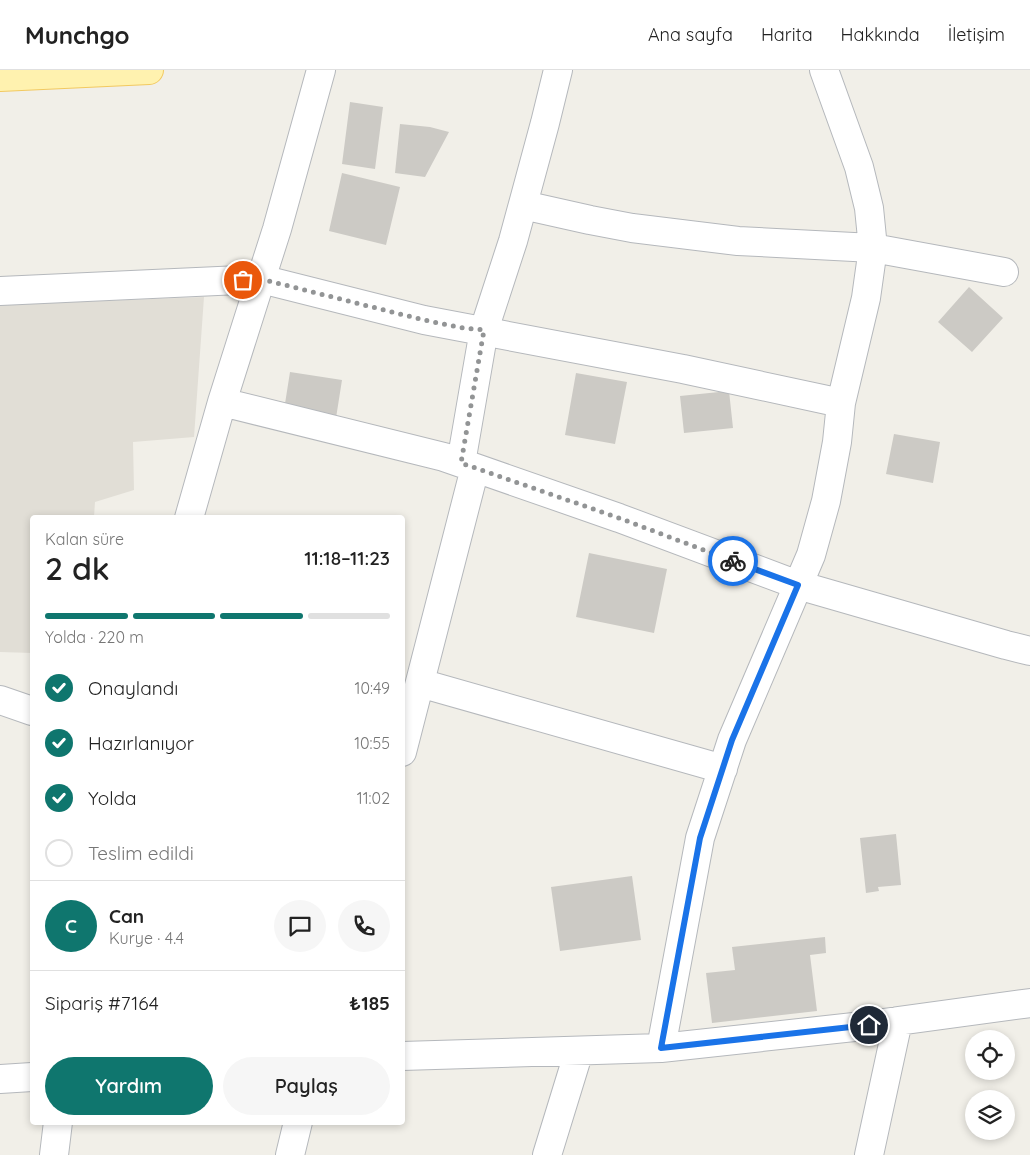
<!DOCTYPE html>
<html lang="tr">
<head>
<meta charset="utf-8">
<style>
  :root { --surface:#fff; --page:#f6f6f6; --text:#222; --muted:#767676; --line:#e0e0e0; --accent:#0f766e }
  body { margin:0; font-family:Quicksand,sans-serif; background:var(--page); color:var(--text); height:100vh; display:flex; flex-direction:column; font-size:19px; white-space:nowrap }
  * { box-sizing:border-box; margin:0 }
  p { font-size:16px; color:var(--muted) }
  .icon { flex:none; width:28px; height:28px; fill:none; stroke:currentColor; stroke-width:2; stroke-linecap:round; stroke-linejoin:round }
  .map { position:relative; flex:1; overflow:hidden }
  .drawer { position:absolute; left:30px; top:445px; width:375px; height:610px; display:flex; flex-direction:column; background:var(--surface); border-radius:5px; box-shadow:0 2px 8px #0003 }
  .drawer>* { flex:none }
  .controls { position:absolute; left:965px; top:960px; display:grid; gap:10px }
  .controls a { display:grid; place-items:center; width:50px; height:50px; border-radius:50%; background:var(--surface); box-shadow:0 2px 8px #0003; font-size:25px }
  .pin { position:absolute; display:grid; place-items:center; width:42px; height:42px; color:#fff; margin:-21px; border:2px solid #fff; border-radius:50%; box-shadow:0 1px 5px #0007 }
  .courier { position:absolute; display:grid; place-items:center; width:50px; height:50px; margin:-25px; border:4px solid #1a73e8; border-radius:50%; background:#fff; color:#222; box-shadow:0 1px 6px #0007 }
  .headline em { font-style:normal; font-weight:600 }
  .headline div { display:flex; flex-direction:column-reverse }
  .headline { display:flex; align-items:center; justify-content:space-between; height:85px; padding:0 15px }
  h1 { font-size:32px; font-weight:600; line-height:38px }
  .bar { display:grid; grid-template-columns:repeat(4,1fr); gap:8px 5px; align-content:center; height:60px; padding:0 15px }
  .bar i { height:6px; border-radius:4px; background:var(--line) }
  .bar .current { background:var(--accent) }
  .bar p { grid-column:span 4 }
  .line { display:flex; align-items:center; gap:12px; padding:0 15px; border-top:1px solid var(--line) }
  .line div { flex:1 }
  .round { display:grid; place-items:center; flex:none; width:52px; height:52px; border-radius:26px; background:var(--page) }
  ol { padding:0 15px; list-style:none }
  li { display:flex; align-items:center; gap:15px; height:55px }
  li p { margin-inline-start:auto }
  li .icon { padding:5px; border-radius:50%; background:var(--accent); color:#fff; stroke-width:4 }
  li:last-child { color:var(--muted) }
  li i { width:28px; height:28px; border:2px solid var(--line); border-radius:50% }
  .cta { display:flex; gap:10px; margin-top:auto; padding:10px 15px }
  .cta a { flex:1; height:58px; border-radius:30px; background:var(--accent); color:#fff; font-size:20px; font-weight:600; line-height:58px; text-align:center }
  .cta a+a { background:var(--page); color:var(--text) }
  header { display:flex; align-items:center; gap:30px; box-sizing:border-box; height:70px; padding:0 25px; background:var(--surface); border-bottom:1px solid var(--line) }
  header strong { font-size:24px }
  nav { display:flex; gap:28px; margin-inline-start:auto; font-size:18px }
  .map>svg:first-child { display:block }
</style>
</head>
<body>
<header>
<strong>Munchgo</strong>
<nav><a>Ana sayfa</a><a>Harita</a><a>Hakkında</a><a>İletişim</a></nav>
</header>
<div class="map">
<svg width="1030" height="1085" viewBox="0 0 1030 1085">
  <rect width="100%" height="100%" fill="#f1efe8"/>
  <!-- education -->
  <path fill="#e1ded6" d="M204 227 194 367 133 372 134 420 95 432 94 447 32 448V583L0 582V235Z"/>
  <!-- building -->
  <path fill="#cccac5" d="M350 32 383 37 375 99 342 94Z
    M400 54 430 57 449 62 425 107 395 103Z
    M342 103 400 117 386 175 329 161Z
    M969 217 1003 248 972 282 938 252Z
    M290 302 342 310 336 348 284 340Z
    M576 303 627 312 615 374 565 365Z
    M729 321 733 358 684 363 680 326Z
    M894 364 940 372 933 413 886 404Z
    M589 483 667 499 654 563 576 547Z
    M896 764 901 815 878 817 879 821 866 823 860 768Z
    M632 806 641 870 560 881 551 817Z
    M825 867 826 883 810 885 817 941 712 953 706 903 735 900 732 877Z"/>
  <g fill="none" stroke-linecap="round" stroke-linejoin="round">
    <defs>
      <path id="minor" d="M523 135 590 150 632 158 738 171 873 178 1004 202
        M0 221 261 209 277 159 321 0
        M222 332 444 387 619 448 798 515 1006 575 1030 581
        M461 393 484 260 513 171 545 53 558 0
        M189 448 222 332 261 209 424 250 683 299 841 333
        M420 613 723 699
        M0 630 32 641
        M402 682 475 398
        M661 978 700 768 732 670 811 485 826 431 837 372 841 333 866 228 873 178 869 138 859 97 824 0
        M402 986 661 978 854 957 1030 933
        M0 1009 32 1007
        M54 1085 58 1052
        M290 1085 298 1052
        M547 1085 579 981
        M869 1085 898 951"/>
      <path id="major" d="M0 7 149 0"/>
    </defs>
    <!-- minor casing -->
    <use href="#minor" stroke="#b5b8bc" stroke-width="30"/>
    <!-- major casing -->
    <use href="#major" stroke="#f2c960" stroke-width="30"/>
    <!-- minor -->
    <use href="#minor" stroke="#fff" stroke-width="28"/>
    <!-- major -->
    <use href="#major" stroke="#fff2af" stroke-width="28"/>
  </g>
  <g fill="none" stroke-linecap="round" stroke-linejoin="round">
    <!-- done -->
    <path stroke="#929495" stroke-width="5" stroke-dasharray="0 9" d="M243 210 261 209 364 235 424 250 463 258 484 260 461 393 619 448 733 491"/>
    <!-- route -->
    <path stroke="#1a73e8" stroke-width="6" d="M733 491 798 515 732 670 700 768 661 978 869 955"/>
  </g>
</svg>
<div class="controls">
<a><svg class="icon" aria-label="locate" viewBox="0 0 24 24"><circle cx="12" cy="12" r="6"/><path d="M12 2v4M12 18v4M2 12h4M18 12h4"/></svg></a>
<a><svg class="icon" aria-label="layers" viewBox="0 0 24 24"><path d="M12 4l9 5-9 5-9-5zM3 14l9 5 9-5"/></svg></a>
</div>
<div class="pin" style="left:243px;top:210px;background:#ea580c"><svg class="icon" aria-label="bag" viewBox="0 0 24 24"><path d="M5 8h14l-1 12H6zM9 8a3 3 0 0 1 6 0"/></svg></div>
<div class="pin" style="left:869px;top:955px;background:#1f2937"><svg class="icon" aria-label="home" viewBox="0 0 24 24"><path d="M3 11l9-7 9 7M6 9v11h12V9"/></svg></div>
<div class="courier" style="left:733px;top:491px"><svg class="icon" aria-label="bike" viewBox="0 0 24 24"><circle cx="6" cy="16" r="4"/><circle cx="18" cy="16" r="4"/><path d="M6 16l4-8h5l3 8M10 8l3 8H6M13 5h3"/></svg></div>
<section class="drawer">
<div class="headline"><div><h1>2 dk</h1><p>Kalan süre</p></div><em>11:18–11:23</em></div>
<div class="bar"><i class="current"></i><i class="current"></i><i class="current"></i><i></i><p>Yolda · 220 m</p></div>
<ol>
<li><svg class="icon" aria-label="check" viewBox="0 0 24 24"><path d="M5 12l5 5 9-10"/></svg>Onaylandı<p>10:49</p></li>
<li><svg class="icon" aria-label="check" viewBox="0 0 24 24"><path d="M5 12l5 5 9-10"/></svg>Hazırlanıyor<p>10:55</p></li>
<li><svg class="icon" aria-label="check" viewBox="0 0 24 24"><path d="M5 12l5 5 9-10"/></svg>Yolda<p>11:02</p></li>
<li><i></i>Teslim edildi</li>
</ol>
<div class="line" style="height:90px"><b class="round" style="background:var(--accent);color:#fff">C</b><div><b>Can</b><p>Kurye · 4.4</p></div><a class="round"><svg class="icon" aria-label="chat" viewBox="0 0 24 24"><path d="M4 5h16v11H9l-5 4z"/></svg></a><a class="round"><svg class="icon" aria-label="phone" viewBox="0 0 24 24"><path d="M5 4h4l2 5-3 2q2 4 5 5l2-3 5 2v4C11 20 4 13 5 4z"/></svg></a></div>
<div class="line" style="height:65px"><div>Sipariş #7164</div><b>₺185</b></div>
<div class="cta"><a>Yardım</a><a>Paylaş</a></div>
</section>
</div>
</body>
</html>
